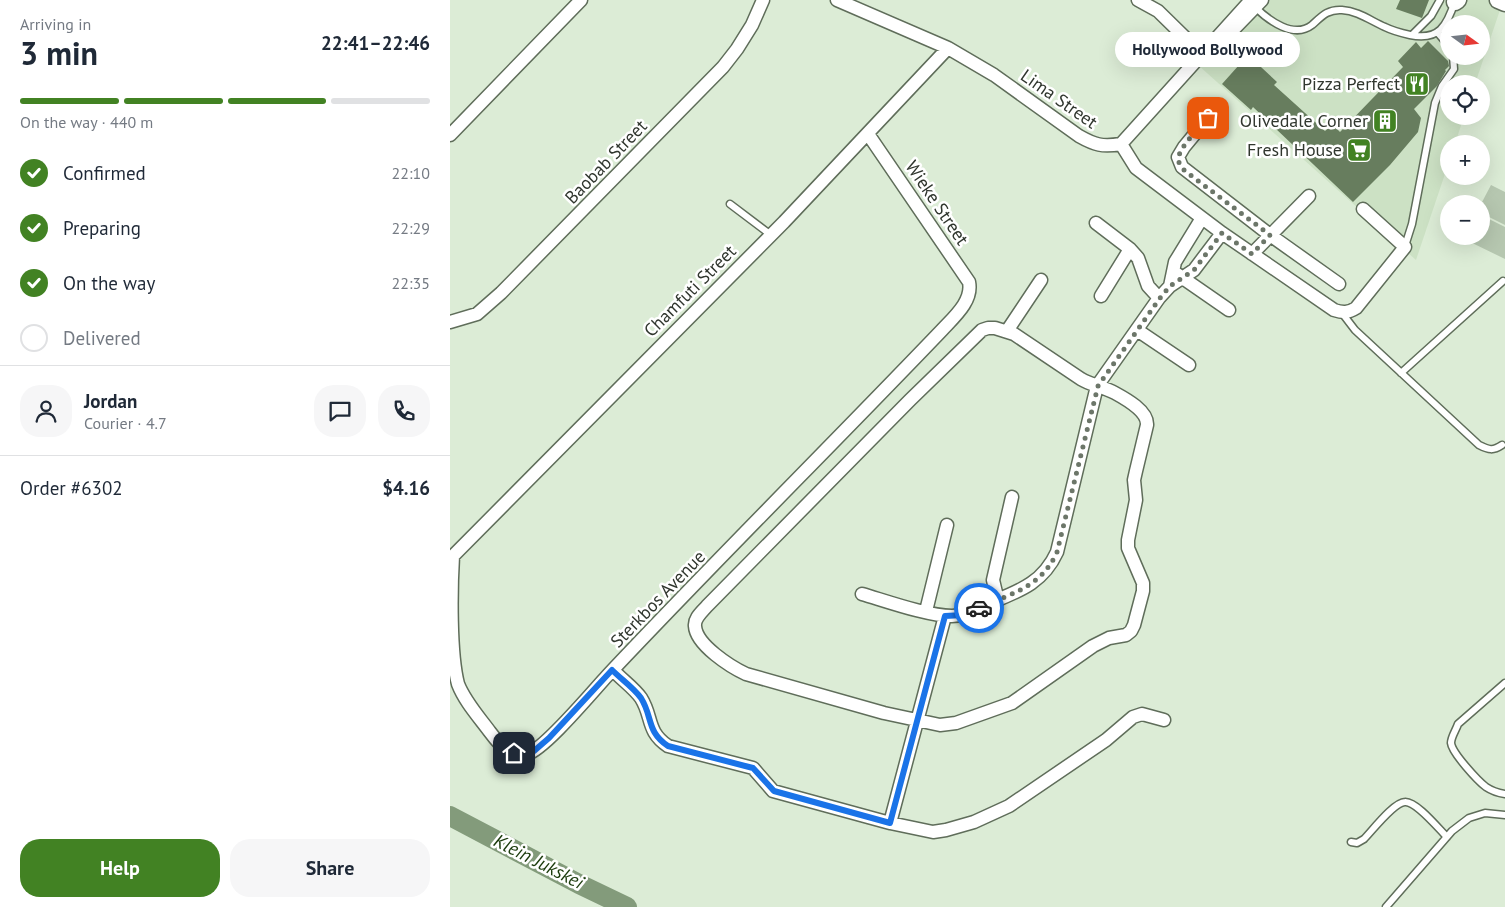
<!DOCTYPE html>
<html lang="en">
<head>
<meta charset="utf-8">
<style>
  :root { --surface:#fff; --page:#f6f6f7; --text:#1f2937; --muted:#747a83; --line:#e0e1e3; --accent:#428223 }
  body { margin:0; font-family:"PT Sans",sans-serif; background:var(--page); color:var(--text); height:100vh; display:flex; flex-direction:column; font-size:19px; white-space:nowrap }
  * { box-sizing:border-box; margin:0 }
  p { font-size:16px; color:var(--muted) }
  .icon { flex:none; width:28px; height:28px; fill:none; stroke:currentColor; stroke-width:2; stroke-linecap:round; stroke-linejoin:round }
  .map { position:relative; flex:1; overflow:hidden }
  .side { display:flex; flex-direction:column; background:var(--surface); width:450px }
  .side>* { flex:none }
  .needle { width:32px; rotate:105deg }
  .buttons { position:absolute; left:990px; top:15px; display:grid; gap:10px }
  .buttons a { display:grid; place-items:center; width:50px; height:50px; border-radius:50%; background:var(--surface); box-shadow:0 5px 20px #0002; font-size:25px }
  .pin { position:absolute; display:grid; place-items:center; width:42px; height:42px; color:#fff; margin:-21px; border-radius:10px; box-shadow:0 2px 8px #0006 }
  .courier { position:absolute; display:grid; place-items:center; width:50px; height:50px; margin:-25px; border:4px solid #1a73e8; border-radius:50%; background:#fff; color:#222; box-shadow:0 1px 6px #0007 }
  .bubble { position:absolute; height:35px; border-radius:18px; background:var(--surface); box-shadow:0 5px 20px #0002; font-size:16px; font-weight:800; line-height:35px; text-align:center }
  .overview em { font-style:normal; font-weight:800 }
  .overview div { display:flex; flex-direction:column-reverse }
  .overview { display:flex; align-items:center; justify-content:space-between; height:85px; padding:0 20px }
  h1 { font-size:32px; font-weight:800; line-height:38px }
  .bar { display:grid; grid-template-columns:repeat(4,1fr); gap:8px 5px; align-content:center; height:60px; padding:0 20px }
  .bar i { height:6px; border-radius:4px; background:var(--line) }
  .bar .active { background:var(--accent) }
  .bar p { grid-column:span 4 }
  .line { display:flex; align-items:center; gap:12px; padding:0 20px; border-top:1px solid var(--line) }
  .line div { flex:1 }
  .round { display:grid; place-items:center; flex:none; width:52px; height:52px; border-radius:20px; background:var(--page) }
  ol { padding:0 20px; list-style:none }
  li { display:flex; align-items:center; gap:15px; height:55px }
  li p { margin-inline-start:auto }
  li .icon { padding:5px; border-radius:50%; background:var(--accent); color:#fff; stroke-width:4 }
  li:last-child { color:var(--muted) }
  li i { width:28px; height:28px; border:2px solid var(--line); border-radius:50% }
  .button { display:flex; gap:10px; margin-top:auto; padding:10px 20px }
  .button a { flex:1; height:58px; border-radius:20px; background:var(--accent); color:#fff; font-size:20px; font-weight:800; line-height:58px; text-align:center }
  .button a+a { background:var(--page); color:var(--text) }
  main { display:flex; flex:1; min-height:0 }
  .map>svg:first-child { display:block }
</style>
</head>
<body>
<main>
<section class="side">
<div class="overview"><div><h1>3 min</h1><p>Arriving in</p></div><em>22:41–22:46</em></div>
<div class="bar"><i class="active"></i><i class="active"></i><i class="active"></i><i></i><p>On the way · 440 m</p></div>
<ol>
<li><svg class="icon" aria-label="check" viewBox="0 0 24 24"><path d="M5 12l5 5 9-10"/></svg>Confirmed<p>22:10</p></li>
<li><svg class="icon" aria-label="check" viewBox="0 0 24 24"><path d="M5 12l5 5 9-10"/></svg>Preparing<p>22:29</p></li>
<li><svg class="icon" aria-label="check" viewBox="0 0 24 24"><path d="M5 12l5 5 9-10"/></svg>On the way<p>22:35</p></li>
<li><i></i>Delivered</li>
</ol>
<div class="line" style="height:90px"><a class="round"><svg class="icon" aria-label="person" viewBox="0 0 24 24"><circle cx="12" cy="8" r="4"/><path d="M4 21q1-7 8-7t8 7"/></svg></a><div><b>Jordan</b><p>Courier · 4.7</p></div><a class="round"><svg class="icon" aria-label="chat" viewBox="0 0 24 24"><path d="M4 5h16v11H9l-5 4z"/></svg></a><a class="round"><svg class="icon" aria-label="phone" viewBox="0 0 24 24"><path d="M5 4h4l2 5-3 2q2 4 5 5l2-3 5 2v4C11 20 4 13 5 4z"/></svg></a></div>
<div class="line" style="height:65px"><div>Order #6302</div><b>$4.16</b></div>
<div class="button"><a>Help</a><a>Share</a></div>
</section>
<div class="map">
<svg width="1055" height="907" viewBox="0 0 1055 907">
  <rect width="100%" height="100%" fill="#dcecd6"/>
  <!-- built -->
  <path fill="#cce1c4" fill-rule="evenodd" d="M809 0H1042L1052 4 1025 84H999V116H1014L1005 144H999V162L966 260 748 65ZM999 24H1031V56H999Z"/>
  <!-- green -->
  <path fill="#b6c7b0" d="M1041 185 1055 192V225L1031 213V204Z
    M1031 215 1055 227V259L1014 239 1016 236H1031Z"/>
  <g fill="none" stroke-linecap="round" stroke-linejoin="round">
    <!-- river -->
    <path stroke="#839b7b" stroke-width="20" d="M0 816 129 884 177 907"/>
  </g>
  <!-- building -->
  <path fill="#677d5e" d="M950 0H979L972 18 946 9Z
    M978 41 998 61 999 66 995 70 996 71 987 86 964 109 971 118 968 132 940 165 903 202 803 107 801 110 772 84 798 55 827 82 824 85 875 131 882 124 890 132 953 67 948 61 966 42 971 48Z"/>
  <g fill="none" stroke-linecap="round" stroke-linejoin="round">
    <defs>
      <path id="service" d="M805 7C819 21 844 39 862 25 872 16 878 9 892 10 908 11 921 21 935 27 943 31 951 33 960 35 989 41 997 26 1005 1
        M988 33 999 46
        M962 35 981 16 990 0
        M280 204 321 235
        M955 246 962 224 985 103 992 86 1004 69 1003 56
        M892 313 905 330 1029 445C1039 450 1043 451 1052 445
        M951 373 1053 281
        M1055 683 1008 724C1006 730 1001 737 1001 743 1002 753 1028 781 1036 787 1042 791 1048 793 1055 794
        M901 842 907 843 914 839C922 831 944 802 955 802 966 801 988 828 997 837
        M936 907 1002 831 1019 818 1035 813 1055 815"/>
      <path id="minor" d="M387 0 498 48 544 75 629 136C645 145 652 147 671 144L686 168 772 233 884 310C893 313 898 313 906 308L955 247 913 209
        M688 0 708 11 755 57
        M779 34 812 0
        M758 118 734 147 728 157 732 167 820 235 889 284
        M0 135 131 0
        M671 144 801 0
        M646 223 680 249 688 258 698 286 709 298
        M802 254 859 196
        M727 274 779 310
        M720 286 725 262 752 218
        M651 296 680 249
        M0 322 27 314 51 293 273 67 287 49 302 25 313 0
        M538 328H545L564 334 631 379C641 385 654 387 665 393 676 399 698 411 697 425L686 471 684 480 686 500 678 540V548L693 583V591L684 625 681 631 676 635 659 638 643 646 562 703 506 723 490 725 434 713 296 674C281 667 246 645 245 626 244 618 252 612 257 606L460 400 532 330Z
        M687 330 739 365
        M557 331 591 280
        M3 556C1 589 0 653 8 684 15 702 29 717 40 732 49 744 60 758 77 754 94 750 143 691 157 676 267 559 381 446 492 330 504 317 523 301 519 282L418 134
        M3 556 334 222 498 48
        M412 594C436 601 478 616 502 616 514 616 524 610 535 605 566 592 592 585 607 552L647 386 709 298 720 286 744 270 772 233
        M548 601 543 580 562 497
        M476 611 497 525
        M163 670C171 679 184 688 191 698 203 717 196 731 218 746L303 768 323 791 440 823 483 832 496 830 524 822 559 806 656 740 683 717 692 714 714 720
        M440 823 495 616"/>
      <path id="tertiary" d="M1048 0 1055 3
        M1005 2 1008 0"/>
    </defs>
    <!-- service casing -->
    <use href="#service" stroke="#5f6d5a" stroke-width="9"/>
    <!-- minor casing -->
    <use href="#minor" stroke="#5f6d5a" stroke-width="15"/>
    <!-- tertiary casing -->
    <use href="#tertiary" stroke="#5f6d5a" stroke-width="19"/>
    <!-- service -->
    <use href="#service" stroke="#fff" stroke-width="6"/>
    <!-- minor -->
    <use href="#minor" stroke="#fff" stroke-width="12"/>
    <!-- tertiary -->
    <use href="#tertiary" stroke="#fff" stroke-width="16"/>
  </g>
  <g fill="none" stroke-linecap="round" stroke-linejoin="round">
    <!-- done -->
    <path stroke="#6c7669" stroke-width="5" stroke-dasharray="0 9" d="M529 608C561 593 591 588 607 552L648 386 710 298 720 286 744 270 772 233 802 254 820 235 735 171C731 167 727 162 729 156 731 145 751 127 758 118"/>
    <!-- route -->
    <path stroke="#1a73e8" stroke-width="6" d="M64 753 78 754 84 751 99 738 162 670C171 679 184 688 191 698 203 717 196 731 218 746L303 768 324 791 440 823 495 616 513 615 529 608"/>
  </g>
  <!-- icons -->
  <defs>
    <symbol id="restaurant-square" viewBox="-11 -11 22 22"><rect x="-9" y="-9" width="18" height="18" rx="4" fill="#428223" stroke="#fff"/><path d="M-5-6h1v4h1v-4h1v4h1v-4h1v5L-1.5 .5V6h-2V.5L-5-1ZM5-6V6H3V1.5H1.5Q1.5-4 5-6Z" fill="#fff"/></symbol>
    <symbol id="building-square" viewBox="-11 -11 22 22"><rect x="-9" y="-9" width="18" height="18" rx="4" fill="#428223" stroke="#fff"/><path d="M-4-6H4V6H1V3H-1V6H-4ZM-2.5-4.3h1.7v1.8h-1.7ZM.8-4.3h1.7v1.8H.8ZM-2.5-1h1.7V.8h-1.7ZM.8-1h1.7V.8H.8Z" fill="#fff"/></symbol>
    <symbol id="supermarket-square" viewBox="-11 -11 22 22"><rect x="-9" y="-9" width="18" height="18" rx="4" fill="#428223" stroke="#fff"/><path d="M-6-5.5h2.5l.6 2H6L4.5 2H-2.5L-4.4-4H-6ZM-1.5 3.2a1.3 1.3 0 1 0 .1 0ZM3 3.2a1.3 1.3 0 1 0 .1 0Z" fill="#fff"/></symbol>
  </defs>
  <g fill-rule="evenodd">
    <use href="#restaurant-square" x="953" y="70" width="28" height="28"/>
    <use href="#building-square" x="921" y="107" width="28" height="28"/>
    <use href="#supermarket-square" x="895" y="136" width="28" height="28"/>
  </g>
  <g text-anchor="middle" stroke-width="5" stroke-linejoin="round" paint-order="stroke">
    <!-- poi labels -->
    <g font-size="18" fill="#30362e" stroke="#fff" text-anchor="end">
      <text x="950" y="90">Pizza Perfect</text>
      <text x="918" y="127">Olivedale Corner</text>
      <text x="892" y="156">Fresh House</text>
    </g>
    <!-- street labels -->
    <g font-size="18" fill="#30362e" stroke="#fff">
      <text transform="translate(609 99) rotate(35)" y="6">Lima Street</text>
      <text transform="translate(156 162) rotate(-46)" y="6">Baobab Street</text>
      <text transform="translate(487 203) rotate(56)" y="6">Wieke Street</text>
      <text transform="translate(240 291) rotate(-45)" y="6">Chamfuti Street</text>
      <text transform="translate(208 599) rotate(-46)" y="6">Sterkbos Avenue</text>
    </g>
    <!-- water labels -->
    <g font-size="19" font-style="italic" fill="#1b3b0c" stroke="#fff">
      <text transform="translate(89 861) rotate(27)" y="7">Klein Jukskei</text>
    </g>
  </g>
</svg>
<div class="buttons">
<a><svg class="needle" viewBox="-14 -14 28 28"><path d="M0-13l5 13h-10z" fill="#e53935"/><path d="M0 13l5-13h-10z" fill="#747a83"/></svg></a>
<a><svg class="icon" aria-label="locate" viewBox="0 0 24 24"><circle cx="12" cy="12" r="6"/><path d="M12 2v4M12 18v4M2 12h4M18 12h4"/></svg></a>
<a>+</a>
<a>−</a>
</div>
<div class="pin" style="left:758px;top:118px;background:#ea580c"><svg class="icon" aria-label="bag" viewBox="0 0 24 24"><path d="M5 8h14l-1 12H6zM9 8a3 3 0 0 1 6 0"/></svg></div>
<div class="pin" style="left:64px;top:753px;background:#1f2937"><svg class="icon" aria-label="home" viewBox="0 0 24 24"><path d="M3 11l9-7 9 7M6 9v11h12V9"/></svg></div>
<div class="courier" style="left:529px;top:608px"><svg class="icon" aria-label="car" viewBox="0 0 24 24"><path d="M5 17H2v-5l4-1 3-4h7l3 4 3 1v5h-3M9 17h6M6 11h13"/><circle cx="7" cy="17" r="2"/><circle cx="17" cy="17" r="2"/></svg></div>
<div class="bubble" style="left:665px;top:32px;width:185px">Hollywood Bollywood</div>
</div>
</main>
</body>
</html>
